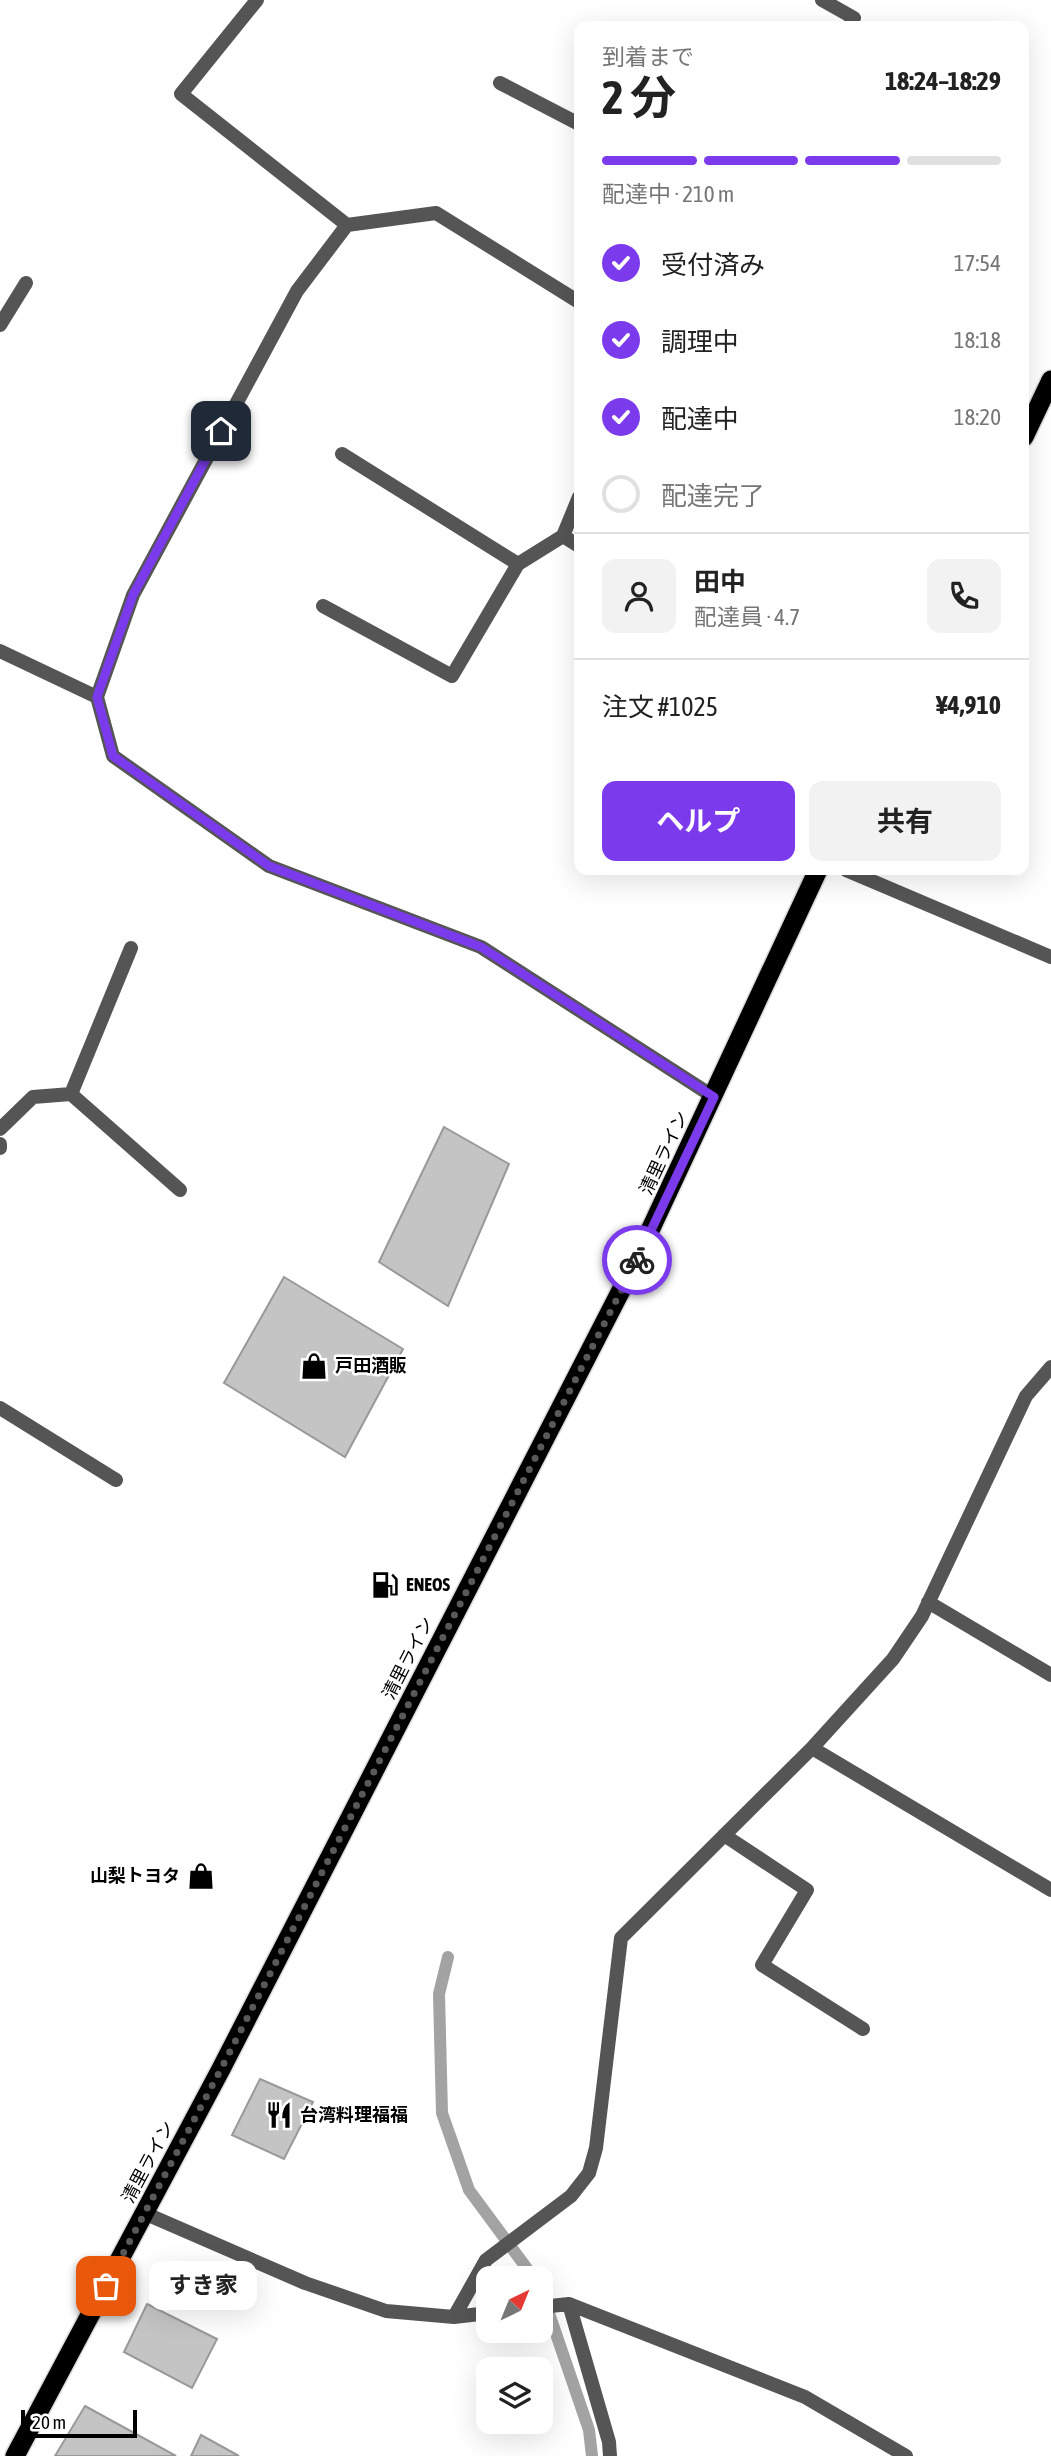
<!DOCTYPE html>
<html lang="ja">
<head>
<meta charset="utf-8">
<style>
  :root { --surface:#fff; --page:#f2f2f2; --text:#222; --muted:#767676; --line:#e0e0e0; --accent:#7c3aed }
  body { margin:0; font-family:"Asap Condensed","Noto Sans JP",sans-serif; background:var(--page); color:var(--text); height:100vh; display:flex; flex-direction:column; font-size:26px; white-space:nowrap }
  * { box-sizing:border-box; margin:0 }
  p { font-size:23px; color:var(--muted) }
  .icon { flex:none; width:38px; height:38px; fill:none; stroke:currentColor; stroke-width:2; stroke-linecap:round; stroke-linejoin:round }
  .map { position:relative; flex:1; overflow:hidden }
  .panel { position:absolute; left:574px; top:21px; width:455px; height:854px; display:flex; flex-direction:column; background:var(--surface); border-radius:14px; box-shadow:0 7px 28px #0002 }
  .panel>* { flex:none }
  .needle { width:46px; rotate:43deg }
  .buttons { position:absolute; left:476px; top:2266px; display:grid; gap:14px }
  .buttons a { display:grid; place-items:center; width:77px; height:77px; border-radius:14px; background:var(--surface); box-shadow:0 7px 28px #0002; font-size:35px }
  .scale { position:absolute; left:21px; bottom:18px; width:116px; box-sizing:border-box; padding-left:7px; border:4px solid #000; border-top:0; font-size:19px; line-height:24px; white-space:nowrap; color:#000; -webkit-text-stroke:5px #fff; paint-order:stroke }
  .pin { position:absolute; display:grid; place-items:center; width:60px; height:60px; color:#fff; margin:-30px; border-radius:14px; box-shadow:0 4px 10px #0006 }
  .courier { position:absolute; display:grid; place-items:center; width:70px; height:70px; margin:-35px; border:5px solid #7c3aed; border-radius:50%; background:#fff; color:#222; box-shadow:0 2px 9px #0007 }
  .bubble { position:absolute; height:49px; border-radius:14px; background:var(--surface); box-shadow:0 7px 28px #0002; font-size:23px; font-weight:700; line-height:49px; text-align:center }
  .head em { font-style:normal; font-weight:700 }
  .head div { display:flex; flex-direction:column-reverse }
  .head { display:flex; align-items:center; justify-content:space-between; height:119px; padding:0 28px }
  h1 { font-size:46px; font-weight:700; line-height:52px }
  .bar { display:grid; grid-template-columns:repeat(4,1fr); gap:10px 7px; align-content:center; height:84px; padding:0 28px }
  .bar i { height:9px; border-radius:5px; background:var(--line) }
  .bar .active { background:var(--accent) }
  .bar p { grid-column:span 4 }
  .line { display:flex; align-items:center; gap:18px; padding:0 28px; border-top:2px solid var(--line) }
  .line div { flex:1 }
  .round { display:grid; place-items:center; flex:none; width:74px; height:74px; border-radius:14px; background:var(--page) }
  ol { padding:0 28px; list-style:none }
  li { display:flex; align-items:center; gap:21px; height:77px }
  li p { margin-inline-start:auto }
  li .icon { padding:7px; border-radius:50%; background:var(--accent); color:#fff; stroke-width:4 }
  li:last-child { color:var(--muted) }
  li i { width:38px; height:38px; border:4px solid var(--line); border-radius:50% }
  .primary-button { display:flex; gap:14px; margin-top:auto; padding:14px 28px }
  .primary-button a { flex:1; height:80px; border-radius:14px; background:var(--accent); color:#fff; font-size:28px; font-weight:700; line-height:80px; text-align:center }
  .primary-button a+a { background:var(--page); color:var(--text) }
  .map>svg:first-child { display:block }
</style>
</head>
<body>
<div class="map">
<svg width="1051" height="2456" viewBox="0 0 1051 2456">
  <rect width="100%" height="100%" fill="#fff"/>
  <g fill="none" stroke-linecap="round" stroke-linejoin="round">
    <!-- stream -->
    <path stroke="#a3a3a3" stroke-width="12" d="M448 1957 439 1994 442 2113 469 2190 534 2278
      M541 2290 589 2430 592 2456"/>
  </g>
  <!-- building -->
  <path fill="#c4c4c4" stroke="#999" stroke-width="2" d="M444 1127 509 1164 448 1306 379 1262Z
    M284 1277 403 1349 345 1457 224 1383Z
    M260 2079 313 2102 284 2159 232 2135Z
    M147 2304 217 2339 192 2388 124 2352Z
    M85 2406 176 2456H55Z
    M201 2435 239 2456H191Z"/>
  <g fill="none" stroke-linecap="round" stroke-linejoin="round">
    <defs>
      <path id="trunk" d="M1024 437 1051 380
        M15 2456 221 2069 632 1269 818 870"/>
    </defs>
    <!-- trunk casing -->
    <use href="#trunk" stroke="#dbdbdb" stroke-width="22"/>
    <!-- service -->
    <path stroke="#555" stroke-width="14" d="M500 83 579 124
      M0 325 26 283
      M342 454 518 564
      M563 536 579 546
      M71 1094 180 1190
      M0 1408 116 1480"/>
    <!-- minor -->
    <path stroke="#555" stroke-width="14" d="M257 0 181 94 347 225
      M822 0 854 18 849 26
      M323 606 452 676 518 564 563 536 579 497
      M0 651 97 697 113 756 269 866 481 947 714 1097
      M97 697 133 595 297 291 347 225 436 213 579 302
      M846 870 1051 957
      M0 1129 33 1097 71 1094 131 948
      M0 1144V1148
      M928 1602 1051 1675
      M812 1748 1051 1890
      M724 1835 807 1890 762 1965 863 2029
      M144 2213 305 2283 386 2311 454 2317 486 2260 571 2196 589 2173 596 2148 621 1938 812 1748 893 1659 922 1616 1026 1396 1051 1367
      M569 2304 609 2442 610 2456
      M541 2307 569 2304 805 2397 906 2456
      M454 2317 488 2313"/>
    <!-- trunk -->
    <use href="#trunk" stroke="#000" stroke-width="19"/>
  </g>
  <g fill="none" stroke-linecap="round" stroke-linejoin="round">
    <!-- done -->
    <path stroke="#595959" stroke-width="7" stroke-dasharray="0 12.6" d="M106 2286 221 2069 637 1260"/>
    <!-- route -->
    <path stroke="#7c3aed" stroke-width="9" d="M221 431 133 595 97 697 113 756 269 866 481 947 714 1097 637 1260"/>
  </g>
  <!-- icons -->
  <defs>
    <symbol id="shop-bare" viewBox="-9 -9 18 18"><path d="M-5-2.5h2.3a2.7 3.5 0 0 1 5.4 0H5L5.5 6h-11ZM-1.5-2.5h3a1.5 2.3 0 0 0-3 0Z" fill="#000" stroke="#fff" stroke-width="2.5" paint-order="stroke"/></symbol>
    <symbol id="fuel-bare" viewBox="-9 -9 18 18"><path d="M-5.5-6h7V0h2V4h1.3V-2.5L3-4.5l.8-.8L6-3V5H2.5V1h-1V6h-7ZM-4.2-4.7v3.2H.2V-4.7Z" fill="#000" stroke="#fff" stroke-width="2.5" paint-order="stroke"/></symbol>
    <symbol id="restaurant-bare" viewBox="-9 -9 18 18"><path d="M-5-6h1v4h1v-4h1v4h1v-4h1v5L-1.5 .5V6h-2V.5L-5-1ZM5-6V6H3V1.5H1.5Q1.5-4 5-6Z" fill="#000" stroke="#fff" stroke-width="2.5" paint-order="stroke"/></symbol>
  </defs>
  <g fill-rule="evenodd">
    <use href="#shop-bare" x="295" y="1347" width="38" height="38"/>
    <use href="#fuel-bare" x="366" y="1566" width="38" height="38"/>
    <use href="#shop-bare" x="182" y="1857" width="38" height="38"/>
    <use href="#restaurant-bare" x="260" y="2096" width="38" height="38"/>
  </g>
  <g text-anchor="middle" stroke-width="5" stroke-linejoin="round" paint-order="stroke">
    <!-- street labels -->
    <g font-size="18" fill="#000" stroke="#fff">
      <text transform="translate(664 1153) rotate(-65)" y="6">清里ライン</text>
      <text transform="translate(408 1658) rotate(-63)" y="6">清里ライン</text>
      <text transform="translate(148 2162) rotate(-62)" y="6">清里ライン</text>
    </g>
    <!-- poi labels -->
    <g font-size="18" font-weight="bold" fill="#000" stroke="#fff" text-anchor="start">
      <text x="335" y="1372">戸田酒販</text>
      <text x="406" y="1591">ENEOS</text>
      <text x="180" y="1882" text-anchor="end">山梨トヨタ</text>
      <text x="300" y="2121">台湾料理福福</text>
    </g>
  </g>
</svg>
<div class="buttons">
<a><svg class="needle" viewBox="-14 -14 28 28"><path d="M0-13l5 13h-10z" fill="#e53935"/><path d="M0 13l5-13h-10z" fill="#767676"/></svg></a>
<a><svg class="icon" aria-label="layers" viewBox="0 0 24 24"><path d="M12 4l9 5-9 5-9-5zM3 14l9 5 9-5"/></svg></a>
</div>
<div class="scale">20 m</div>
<div class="pin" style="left:106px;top:2286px;background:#ea580c"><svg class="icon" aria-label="bag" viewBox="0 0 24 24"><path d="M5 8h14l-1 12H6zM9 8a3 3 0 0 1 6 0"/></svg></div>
<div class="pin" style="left:221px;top:431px;background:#1f2937"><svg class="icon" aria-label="home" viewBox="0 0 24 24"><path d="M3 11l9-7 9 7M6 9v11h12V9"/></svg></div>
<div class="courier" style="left:637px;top:1260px"><svg class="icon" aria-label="bike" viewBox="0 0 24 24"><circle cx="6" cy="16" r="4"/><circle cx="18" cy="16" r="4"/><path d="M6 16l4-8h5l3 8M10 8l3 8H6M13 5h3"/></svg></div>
<div class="bubble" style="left:149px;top:2261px;width:108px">すき家</div>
<section class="panel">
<div class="head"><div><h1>2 分</h1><p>到着まで</p></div><em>18:24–18:29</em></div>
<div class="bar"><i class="active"></i><i class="active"></i><i class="active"></i><i></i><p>配達中 · 210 m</p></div>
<ol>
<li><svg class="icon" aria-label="check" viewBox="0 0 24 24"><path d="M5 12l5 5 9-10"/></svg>受付済み<p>17:54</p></li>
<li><svg class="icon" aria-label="check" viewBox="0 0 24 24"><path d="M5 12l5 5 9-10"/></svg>調理中<p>18:18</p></li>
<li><svg class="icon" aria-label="check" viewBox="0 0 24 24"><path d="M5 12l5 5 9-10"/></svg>配達中<p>18:20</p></li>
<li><i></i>配達完了</li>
</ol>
<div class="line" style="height:126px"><a class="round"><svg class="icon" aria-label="person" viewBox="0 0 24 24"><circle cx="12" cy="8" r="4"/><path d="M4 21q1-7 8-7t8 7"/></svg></a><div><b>田中</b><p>配達員 · 4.7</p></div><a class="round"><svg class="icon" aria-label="phone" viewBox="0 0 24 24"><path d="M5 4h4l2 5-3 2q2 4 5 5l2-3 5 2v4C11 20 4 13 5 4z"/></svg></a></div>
<div class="line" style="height:91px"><div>注文 #1025</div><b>¥4,910</b></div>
<div class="primary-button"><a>ヘルプ</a><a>共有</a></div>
</section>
</div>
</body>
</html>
